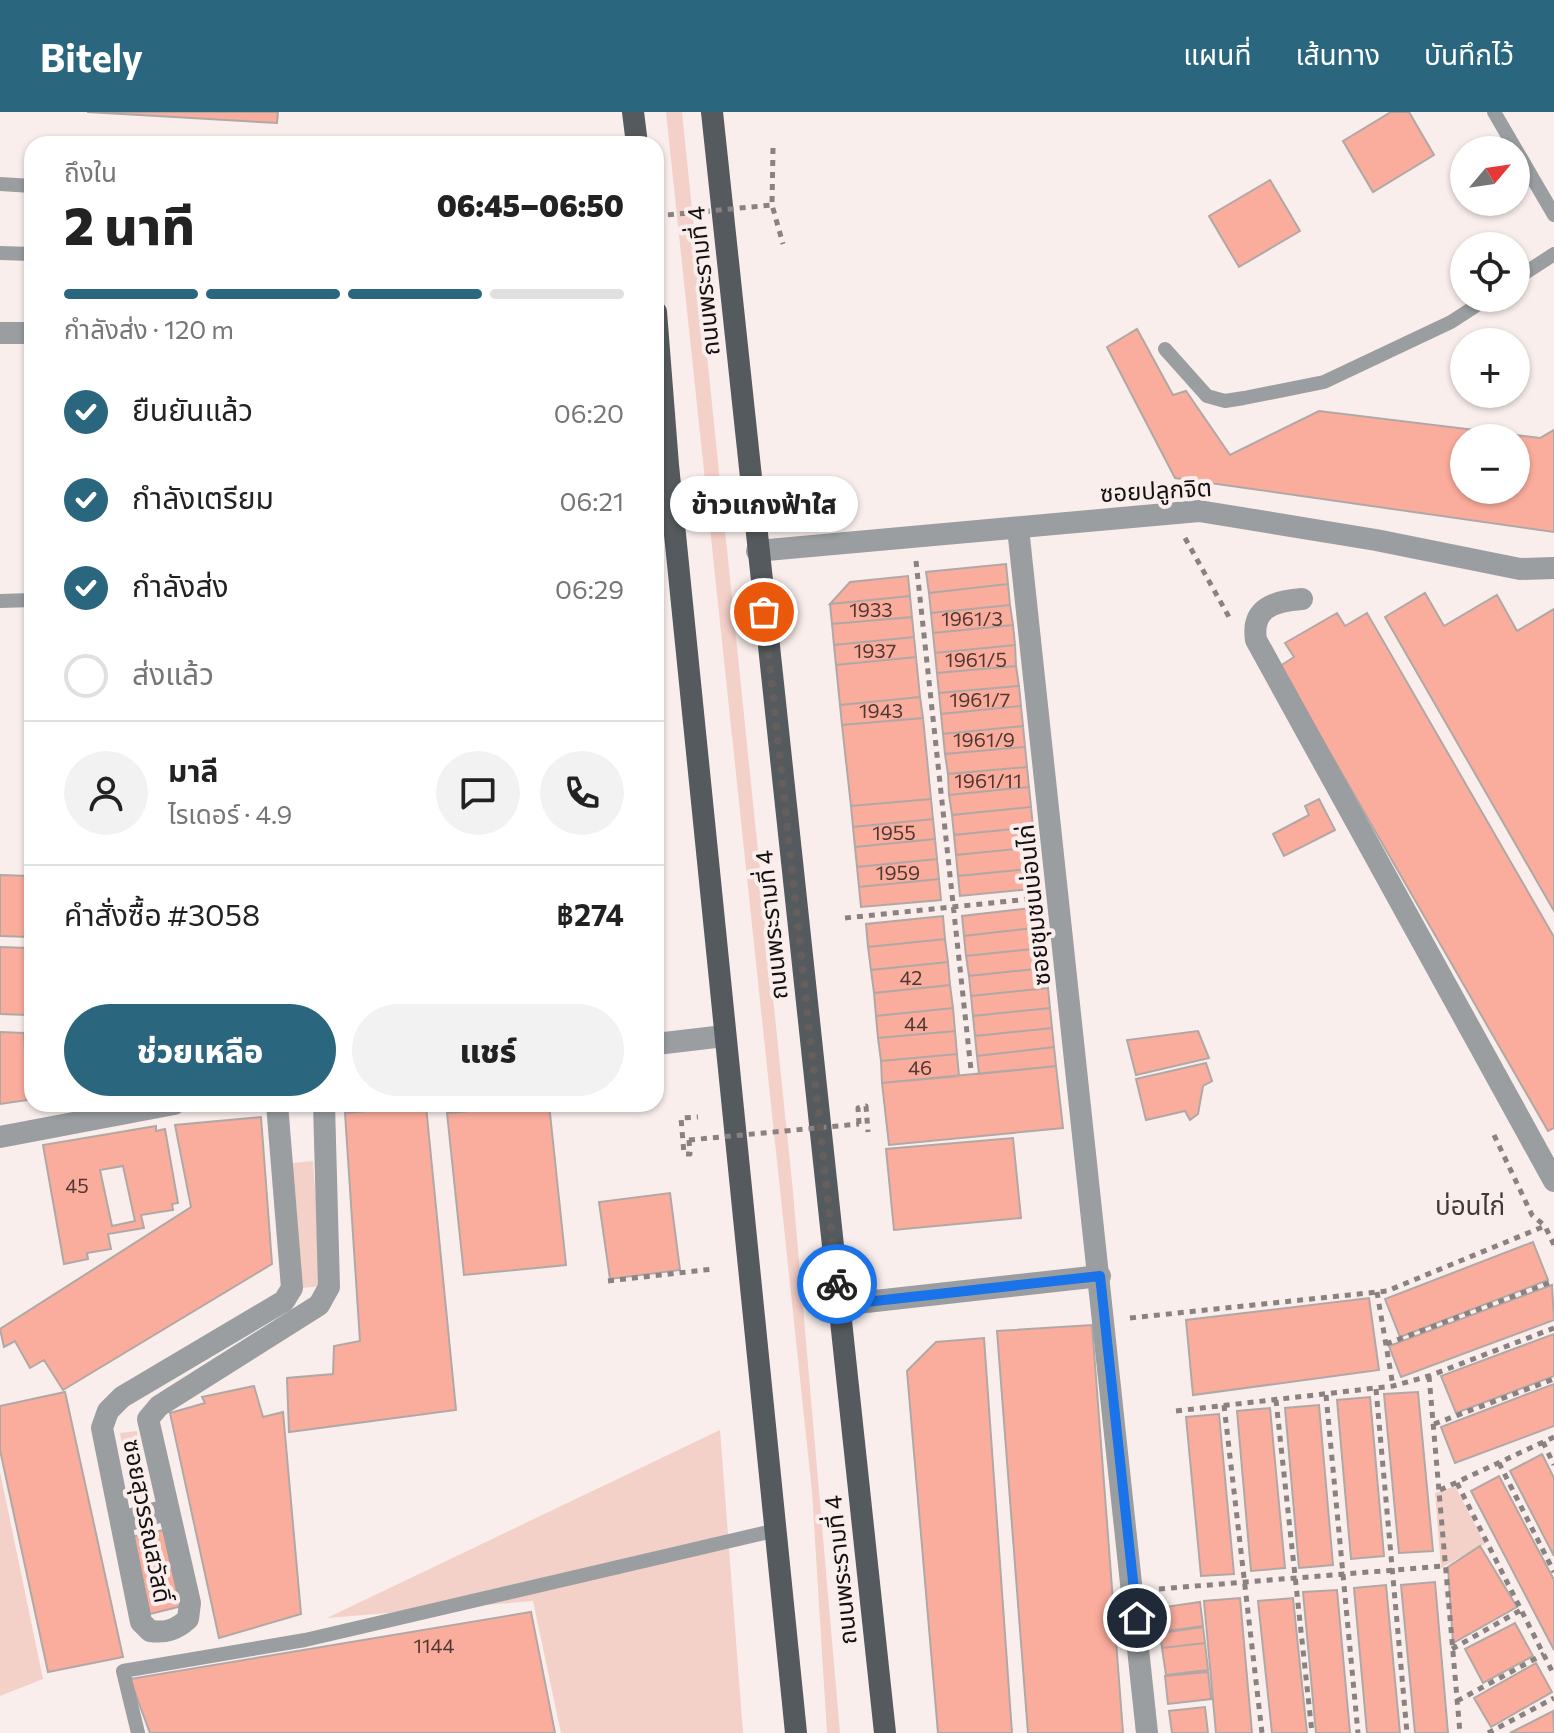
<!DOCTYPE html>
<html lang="th">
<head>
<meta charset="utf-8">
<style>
  :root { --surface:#fff; --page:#f2f2f2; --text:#222; --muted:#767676; --line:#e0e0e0; --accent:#2a677e }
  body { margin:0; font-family:Commissioner,"Noto Sans Thai",sans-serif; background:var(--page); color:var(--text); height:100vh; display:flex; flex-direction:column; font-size:30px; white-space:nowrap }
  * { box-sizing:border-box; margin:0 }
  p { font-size:26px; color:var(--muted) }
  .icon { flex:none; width:44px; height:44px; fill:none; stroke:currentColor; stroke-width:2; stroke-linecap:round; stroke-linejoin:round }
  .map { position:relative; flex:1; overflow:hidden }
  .drawer { position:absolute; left:24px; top:24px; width:640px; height:976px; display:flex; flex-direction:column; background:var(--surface); border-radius:24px; box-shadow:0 2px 6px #0004 }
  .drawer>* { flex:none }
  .needle { width:52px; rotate:61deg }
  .fabs { position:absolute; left:1450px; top:24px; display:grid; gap:16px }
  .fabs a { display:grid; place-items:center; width:80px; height:80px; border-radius:50%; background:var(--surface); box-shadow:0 2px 6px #0004; font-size:40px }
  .pin { position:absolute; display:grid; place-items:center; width:68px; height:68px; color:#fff; margin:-34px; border:4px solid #fff; border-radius:50%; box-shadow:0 2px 8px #0007 }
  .courier { position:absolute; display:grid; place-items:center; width:80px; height:80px; margin:-40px; border:6px solid #1a73e8; border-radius:50%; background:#fff; color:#222; box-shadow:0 2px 10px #0007 }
  .bubble { position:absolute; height:56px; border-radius:28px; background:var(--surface); box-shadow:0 2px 6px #0004; font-size:26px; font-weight:800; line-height:56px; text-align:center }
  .summary em { font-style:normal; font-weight:800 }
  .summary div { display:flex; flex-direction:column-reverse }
  .summary { display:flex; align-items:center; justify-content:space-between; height:136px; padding:0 40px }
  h1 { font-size:52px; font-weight:800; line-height:60px }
  .bar { display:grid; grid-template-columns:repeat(4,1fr); gap:12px 8px; align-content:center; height:96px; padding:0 40px }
  .bar i { height:10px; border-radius:6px; background:var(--line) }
  .bar .current { background:var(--accent) }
  .bar p { grid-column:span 4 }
  .line { display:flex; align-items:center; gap:20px; padding:0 40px; border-top:2px solid var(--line) }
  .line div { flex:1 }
  .round { display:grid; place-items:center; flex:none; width:84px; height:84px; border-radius:42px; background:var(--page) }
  ol { padding:0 40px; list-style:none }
  li { display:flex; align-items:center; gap:24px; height:88px }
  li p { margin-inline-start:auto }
  li .icon { padding:8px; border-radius:50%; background:var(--accent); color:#fff; stroke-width:4 }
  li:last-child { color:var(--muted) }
  li i { width:44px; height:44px; border:4px solid var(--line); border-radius:50% }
  .cta { display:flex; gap:16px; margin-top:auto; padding:16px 40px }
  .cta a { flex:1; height:92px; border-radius:48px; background:var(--accent); color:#fff; font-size:32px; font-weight:800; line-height:92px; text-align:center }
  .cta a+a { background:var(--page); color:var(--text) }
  header { display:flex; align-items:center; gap:48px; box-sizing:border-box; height:112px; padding:0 40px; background:var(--accent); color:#fff }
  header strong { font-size:38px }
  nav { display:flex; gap:44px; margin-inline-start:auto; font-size:28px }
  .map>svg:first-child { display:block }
</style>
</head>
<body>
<header>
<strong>Bitely</strong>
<nav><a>แผนที่</a><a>เส้นทาง</a><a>บันทึกไว้</a></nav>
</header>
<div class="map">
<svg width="1554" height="1621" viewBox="0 0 1554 1621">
  <rect width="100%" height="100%" fill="#f9eeec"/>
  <!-- green -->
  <path fill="#f3d0c8" d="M666 0H682L793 1080 840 1621H827L812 1380Z
    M313 1049 322 1174 302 1176 292 1051Z
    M720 1318 743 1621H561L533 1489 327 1506Z
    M137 1319 149 1387 132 1390 120 1321Z
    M0 1360 43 1567 0 1584Z
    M1455 1374 1485 1432 1441 1456 1435 1381Z"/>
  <!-- building -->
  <path fill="#fbad9d" stroke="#b1a8a6" stroke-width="2" fill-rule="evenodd" d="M87 0H278L277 11Z
    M1391 0H1409L1434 43 1373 80 1343 29Z
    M1270 68 1300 119 1239 155 1209 104Z
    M1137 217 1173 283 1186 279 1230 343 1319 299 1540 326 1554 318V420L1175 366 1107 235ZM1464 326H1516V378H1464Z
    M1006 452 1008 472 929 481 926 460Z
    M908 464 910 484 830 492 850 470Z
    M1008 472 1010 493 931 501 929 481Z
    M1425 481 1444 514 1497 483 1517 519 1554 497V799L1385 505Z
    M910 484 912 505 832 512 830 492Z
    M1010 493 1013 513 933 521 931 501Z
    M1337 501 1345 514 1367 501 1554 825V1016L1548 1019 1280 554 1294 545 1285 531Z
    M912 505 914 525 834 533 832 512Z
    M1013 513 1015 533 935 541 933 521Z
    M914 525 916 545 836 553 834 533Z
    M1015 533 1016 554 937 561 935 541Z
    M916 545 920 585 840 593 836 553Z
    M1016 554 1019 574 939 581 937 561Z
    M1019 574 1021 594 941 602 939 581Z
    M920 585 923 606 842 613 840 593Z
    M1021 594 1023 614 943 622 941 602Z
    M923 606 931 687 851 694 842 613Z
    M1023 614 1025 635 945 642 943 622Z
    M1025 635 1027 655 948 662 945 642Z
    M1027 655 1029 675 949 683 948 662Z
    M1029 675 1031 695 952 703 949 683Z
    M931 687 933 707 853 715 851 694Z
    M1319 687 1335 718 1284 744 1273 722 1309 703 1305 694Z
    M1031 695 1033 715 954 723 952 703Z
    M933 707 935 727 855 735 853 715Z
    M1033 715 1035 735 956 743 954 723Z
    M935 727 937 747 857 755 855 735Z
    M1035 735 1038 756 958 764 956 743Z
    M937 747 939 767 859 775 857 755Z
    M1038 756 1040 776 960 784 958 764Z
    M0 763 30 764 29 825 0 824Z
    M939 767 941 788 861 795 859 775Z
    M1039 795 1041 815 964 824 962 804Z
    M943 804 945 827 868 835 866 812Z
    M1041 815 1043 836 966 844 964 824Z
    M945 827 948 850 871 858 868 835Z
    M0 835 28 836 27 903 0 902Z
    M1043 836 1045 856 969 864 966 844Z
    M948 850 950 873 874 881 871 858Z
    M1045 856 1048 876 971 884 969 864Z
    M950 873 953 896 876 904 874 881Z
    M1048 876 1050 896 973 904 971 884Z
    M953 896 955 919 878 926 876 904Z
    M1050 896 1052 916 975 924 973 904Z
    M1052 916 1054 935 977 944 975 924Z
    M955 919 957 942 881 949 878 926Z
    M1198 919 1209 946 1136 963 1127 928Z
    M0 920 24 921 28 988 0 992Z
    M1054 935 1056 954 979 962 977 944Z
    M957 942 959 964 882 971 881 949Z
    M1206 951 1212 969 1203 974 1198 1002 1190 1008 1185 999 1146 1008 1136 967Z
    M1056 954 1063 1016 889 1033 882 971Z
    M549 992 566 1153 464 1163 447 1001Z
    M426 994 456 1298 289 1320 287 1266 333 1262 334 1234 360 1229 345 1001Z
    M261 1005 272 1152 63 1278 44 1248 30 1256 15 1229 4 1235 0 1217 191 1095 175 1013Z
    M156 1014V1019L165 1017 178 1091 172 1092 173 1098 141 1103 144 1116 108 1122 111 1137 87 1141 88 1147 64 1152 43 1033ZM123 1054 135 1109 112 1114 100 1058Z
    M1013 1026 1021 1106 894 1118 886 1037Z
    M670 1081 680 1158 610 1167 599 1090Z
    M1533 1130 1548 1168 1400 1225 1385 1187Z
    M1552 1173 1554 1208 1401 1265 1389 1234Z
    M1369 1186 1379 1258 1193 1283 1186 1208Z
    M1092 1213 1123 1621H1028L997 1219Z
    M1554 1222V1264L1456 1301 1441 1264Z
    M984 1226 1012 1621H938L907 1259 936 1230Z
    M1554 1272V1314L1455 1351 1441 1315Z
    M254 1274 263 1305 283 1300 301 1502 219 1526 170 1301 205 1291 202 1285Z
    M65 1280 123 1545 48 1560 0 1338V1294Z
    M1418 1280 1433 1439 1399 1441 1384 1282Z
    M1370 1285 1384 1444 1351 1447 1337 1288Z
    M1319 1293 1333 1453 1299 1456 1285 1296Z
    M1270 1296 1285 1456 1251 1459 1237 1299Z
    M1219 1302 1234 1462 1201 1464 1186 1305Z
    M1542 1342 1554 1366V1444L1510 1359Z
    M1499 1364 1554 1468V1538L1471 1379Z
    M164 1418 182 1494 150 1502 131 1425Z
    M1480 1434 1517 1495 1453 1531 1448 1455Z
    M1435 1470 1448 1621H1415L1401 1473Z
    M1386 1473 1400 1621H1367L1354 1476Z
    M1337 1478 1350 1621H1316L1303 1480Z
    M1240 1486 1252 1621H1216L1204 1489Z
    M1293 1486 1307 1621H1272L1258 1489Z
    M1200 1490 1203 1514 1161 1520 1158 1496Z
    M531 1500 555 1621H150L130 1567Z
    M1515 1511 1533 1544 1483 1571 1465 1537Z
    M1203 1515 1205 1531 1162 1536 1160 1521Z
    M1205 1531 1208 1558 1166 1563 1162 1536Z
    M1536 1551 1552 1580 1491 1615 1474 1586Z
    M1208 1560 1211 1587 1168 1592 1165 1564Z
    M1205 1595 1208 1621H1172L1169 1599Z
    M1553 1599 1554 1621H1510Z"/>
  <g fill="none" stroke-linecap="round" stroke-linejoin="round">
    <!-- path -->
    <path stroke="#898281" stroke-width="5" stroke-dasharray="6 6" stroke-linecap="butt" d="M773 36 772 93 783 132
      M1185 426 1229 505
      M916 449 971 958
      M845 806 1030 787
      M859 1012 858 996 866 994 868 1020
      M1494 1023 1532 1103 1545 1114
      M689 1028 690 1042H684L681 1006 698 1005
      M608 1169 713 1157
      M1377 1180 1393 1274
      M1130 1206 1387 1179 1545 1114 1554 1133
      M1386 1232 1554 1169
      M1429 1264 1460 1621
      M1376 1277 1407 1621
      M1326 1283 1358 1621
      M1276 1288 1312 1621
      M1224 1293 1262 1621
      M1176 1299 1393 1274 1429 1264 1554 1216
      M1434 1312 1554 1267
      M1543 1330 1554 1353
      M1499 1351 1554 1460
      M1457 1371 1554 1563
      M1440 1378 1554 1325
      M1159 1477 1444 1454
      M1452 1537 1521 1498
      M1457 1589 1544 1542
      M1488 1621 1554 1586"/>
    <!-- service -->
    <path stroke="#9a9ea0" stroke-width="14" d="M1494 0 1554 103
      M0 72 32 74
      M0 141 32 142
      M1516 167 1554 142
      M1165 237 1207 284 1225 289 1244 286 1324 270 1451 210 1488 186
      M0 489 32 488
      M138 1621 123 1559 305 1528 777 1418"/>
    <!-- minor -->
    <path stroke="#9a9ea0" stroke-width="22" d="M0 221H32
      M1018 416 1147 1621
      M757 439 1199 399 1376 428 1520 457 1554 456
      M1302 487C1274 489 1251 496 1256 528L1554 1069
      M656 932 724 924
      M277 992 292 1176 284 1189 122 1285 108 1299 102 1316 141 1510 150 1519C166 1521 176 1518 188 1507L190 1491 148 1307 159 1294 319 1193 329 1175 324 992
      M0 1025 174 992
      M839 1193 1100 1164
      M121 1410 167 1398"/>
    <!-- primary -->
    <path stroke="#545a5d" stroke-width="22" d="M633 0 637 32
      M712 0 885 1621
      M656 200 668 353 796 1621"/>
    <!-- path-bridge -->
    <path stroke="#898281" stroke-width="5" stroke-dasharray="6 6" stroke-linecap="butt" d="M656 104 772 93
      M689 1028 859 1012"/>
  </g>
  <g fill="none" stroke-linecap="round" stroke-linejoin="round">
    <!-- done -->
    <path stroke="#645e5d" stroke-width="8" stroke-dasharray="0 14.4" d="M764 500 837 1172"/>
    <!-- route -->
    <path stroke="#1a73e8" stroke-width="10" d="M837 1172 839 1193 1100 1164 1137 1506"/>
  </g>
  <g text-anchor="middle" stroke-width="8" stroke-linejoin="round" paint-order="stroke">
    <!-- number labels -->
    <g font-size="20" fill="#4e3733">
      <text x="871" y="505">1933</text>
      <text x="972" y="514">1961/3</text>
      <text x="875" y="546">1937</text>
      <text x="976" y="555">1961/5</text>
      <text x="980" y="595">1961/7</text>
      <text x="881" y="606">1943</text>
      <text x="984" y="635">1961/9</text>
      <text x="988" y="676">1961/11</text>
      <text x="894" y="728">1955</text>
      <text x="898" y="768">1959</text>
      <text x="911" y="873">42</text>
      <text x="916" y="919">44</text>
      <text x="920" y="963">46</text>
      <text x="77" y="1081">45</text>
      <text x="434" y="1541">1144</text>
    </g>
    <!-- street labels -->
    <g font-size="24" fill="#141010" stroke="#f9eeec">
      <text transform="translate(704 169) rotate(-96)" y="8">ถนนพระรามที่ 4</text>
      <text transform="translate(1156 379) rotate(-3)" y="8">ซอยปลูกจิต</text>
      <text transform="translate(1034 793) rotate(-96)" y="8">ซอยชุมชนบ่อนไก่</text>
      <text transform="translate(772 813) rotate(-96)" y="8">ถนนพระรามที่ 4</text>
      <text transform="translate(147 1409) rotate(79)" y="8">ซอยสุวรรณสวัสดิ์</text>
      <text transform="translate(841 1458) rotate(-96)" y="8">ถนนพระรามที่ 4</text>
    </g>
    <!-- neighbourhood labels -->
    <g font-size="26" fill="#403837" stroke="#f9eeec">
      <text x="1470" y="1103">บ่อนไก่</text>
    </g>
  </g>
</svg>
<div class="fabs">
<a><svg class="needle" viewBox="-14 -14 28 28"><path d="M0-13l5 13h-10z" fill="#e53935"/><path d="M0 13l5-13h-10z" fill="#767676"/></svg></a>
<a><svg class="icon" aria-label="locate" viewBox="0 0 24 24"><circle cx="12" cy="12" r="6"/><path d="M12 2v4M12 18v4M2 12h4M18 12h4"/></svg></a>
<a>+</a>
<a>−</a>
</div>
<div class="pin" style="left:764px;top:500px;background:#ea580c"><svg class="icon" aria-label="bag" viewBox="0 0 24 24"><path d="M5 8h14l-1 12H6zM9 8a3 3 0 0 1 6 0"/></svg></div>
<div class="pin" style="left:1137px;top:1506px;background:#1f2937"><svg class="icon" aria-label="home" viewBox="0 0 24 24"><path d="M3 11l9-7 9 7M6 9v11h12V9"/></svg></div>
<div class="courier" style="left:837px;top:1172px"><svg class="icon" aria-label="bike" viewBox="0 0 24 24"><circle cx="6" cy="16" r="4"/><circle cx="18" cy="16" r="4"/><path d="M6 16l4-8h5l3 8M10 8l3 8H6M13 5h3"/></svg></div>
<div class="bubble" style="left:670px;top:364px;width:188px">ข้าวแกงฟ้าใส</div>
<section class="drawer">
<div class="summary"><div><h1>2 นาที</h1><p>ถึงใน</p></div><em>06:45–06:50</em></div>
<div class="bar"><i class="current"></i><i class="current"></i><i class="current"></i><i></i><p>กำลังส่ง · 120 m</p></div>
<ol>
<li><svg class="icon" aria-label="check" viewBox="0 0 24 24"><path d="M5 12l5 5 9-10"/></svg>ยืนยันแล้ว<p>06:20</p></li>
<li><svg class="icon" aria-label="check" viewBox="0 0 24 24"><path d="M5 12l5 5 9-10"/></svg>กำลังเตรียม<p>06:21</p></li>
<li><svg class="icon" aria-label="check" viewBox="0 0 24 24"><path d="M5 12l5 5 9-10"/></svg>กำลังส่ง<p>06:29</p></li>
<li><i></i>ส่งแล้ว</li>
</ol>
<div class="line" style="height:144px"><a class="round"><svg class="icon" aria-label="person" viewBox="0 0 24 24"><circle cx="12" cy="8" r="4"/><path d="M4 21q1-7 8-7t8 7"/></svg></a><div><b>มาลี</b><p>ไรเดอร์ · 4.9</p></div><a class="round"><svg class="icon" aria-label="chat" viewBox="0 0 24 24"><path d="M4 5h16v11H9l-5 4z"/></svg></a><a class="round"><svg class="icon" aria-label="phone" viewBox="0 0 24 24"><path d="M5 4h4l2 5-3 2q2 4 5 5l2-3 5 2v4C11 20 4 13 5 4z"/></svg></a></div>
<div class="line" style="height:104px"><div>คำสั่งซื้อ #3058</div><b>฿274</b></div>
<div class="cta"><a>ช่วยเหลือ</a><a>แชร์</a></div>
</section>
</div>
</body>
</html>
